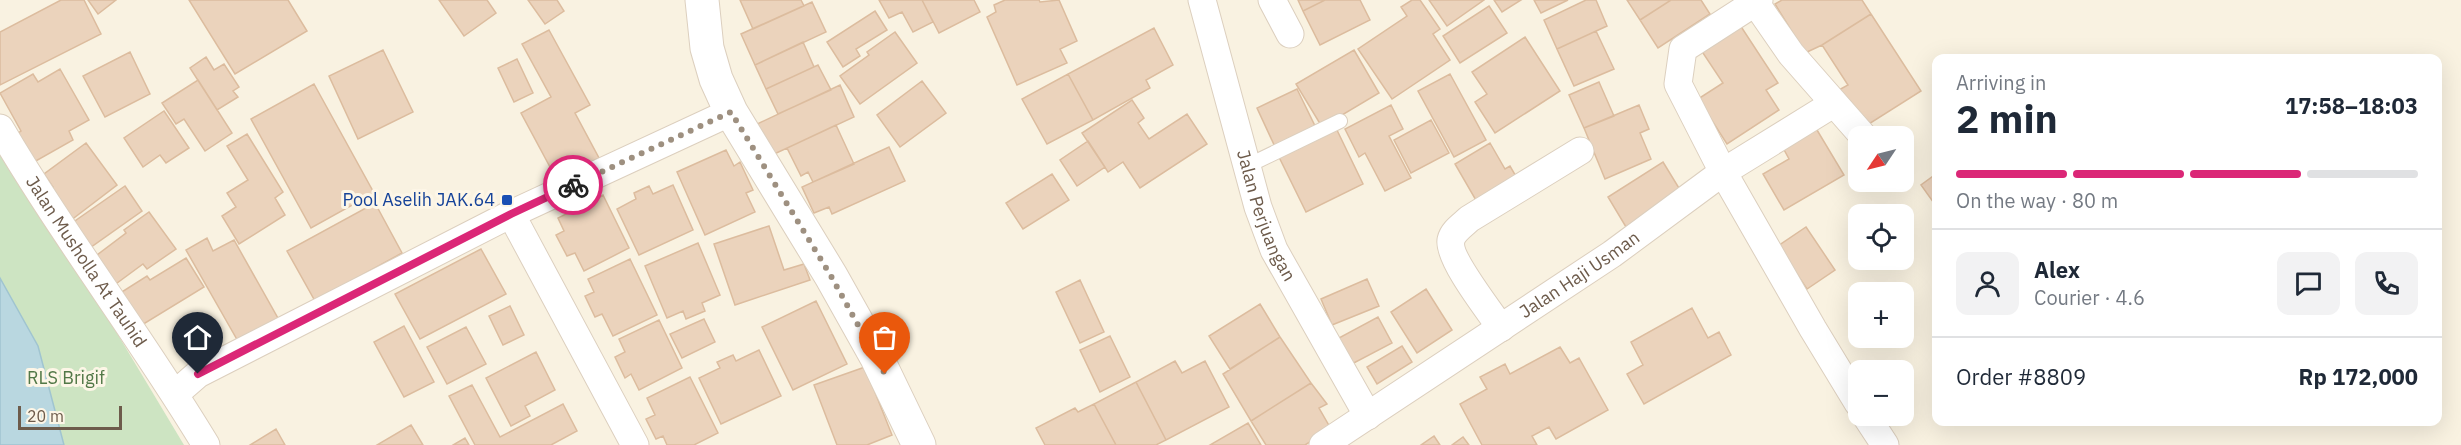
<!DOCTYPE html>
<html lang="en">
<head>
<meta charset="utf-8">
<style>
  :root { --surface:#fff; --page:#f2f2f3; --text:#1f2937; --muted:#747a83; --line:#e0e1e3; --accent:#db2777 }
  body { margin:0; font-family:"IBM Plex Sans",sans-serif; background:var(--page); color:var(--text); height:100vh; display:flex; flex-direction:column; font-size:22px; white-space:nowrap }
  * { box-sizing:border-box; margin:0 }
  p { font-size:20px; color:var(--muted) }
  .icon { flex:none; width:33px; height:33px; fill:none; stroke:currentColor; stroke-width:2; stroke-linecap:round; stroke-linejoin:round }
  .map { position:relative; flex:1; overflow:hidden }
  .side { position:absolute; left:1932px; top:54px; width:510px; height:372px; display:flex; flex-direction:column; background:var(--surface); border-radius:12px; box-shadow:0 6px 24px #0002 }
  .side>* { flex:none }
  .needle { width:39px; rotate:235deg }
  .buttons { position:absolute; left:1848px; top:126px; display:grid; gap:12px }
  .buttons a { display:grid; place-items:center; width:66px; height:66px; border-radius:12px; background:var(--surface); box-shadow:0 6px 24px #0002; font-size:30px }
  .scale { position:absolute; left:18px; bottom:15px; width:104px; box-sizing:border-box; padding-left:6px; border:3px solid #6d5b4b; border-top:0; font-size:16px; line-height:21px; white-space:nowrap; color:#6d5b4b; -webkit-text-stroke:4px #fdf6e7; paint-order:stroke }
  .pin { position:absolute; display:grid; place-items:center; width:51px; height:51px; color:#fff; margin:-62px -26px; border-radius:50% 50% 50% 0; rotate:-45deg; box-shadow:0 0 6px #0007 }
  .pin .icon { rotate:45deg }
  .courier { position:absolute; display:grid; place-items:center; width:60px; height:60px; margin:-30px; border:4px solid #db2777; border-radius:50%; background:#fff; color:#222; box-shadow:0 2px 8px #0007 }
  .headline em { font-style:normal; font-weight:700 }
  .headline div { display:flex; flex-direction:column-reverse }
  .headline { display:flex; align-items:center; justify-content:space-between; height:102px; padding:0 24px }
  h1 { font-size:39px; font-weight:700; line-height:45px }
  .bar { display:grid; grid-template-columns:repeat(4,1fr); gap:9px 6px; align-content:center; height:72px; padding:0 24px }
  .bar i { height:8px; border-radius:4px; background:var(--line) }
  .bar .selected { background:var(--accent) }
  .bar p { grid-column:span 4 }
  .line { display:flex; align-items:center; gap:15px; padding:0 24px; border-top:2px solid var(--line) }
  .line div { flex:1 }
  .round { display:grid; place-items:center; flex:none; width:63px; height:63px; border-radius:12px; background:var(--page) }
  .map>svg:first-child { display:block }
</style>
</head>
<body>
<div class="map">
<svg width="2461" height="445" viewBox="0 0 2461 445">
  <rect width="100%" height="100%" fill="#f9f2e1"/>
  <!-- green -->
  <path fill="#cde4c2" d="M0 138 184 445H0Z"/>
  <!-- water -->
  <path fill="#b9d7e0" stroke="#a0c4d0" stroke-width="1.5" d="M0 278 38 346 64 445H0Z"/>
  <!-- building -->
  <path fill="#ebd3bc" stroke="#dcbc9e" stroke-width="1.5" d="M61 0H84L101 34 0 85V32Z
    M88 0H116L98 14Z
    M189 0H288L307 31 235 74Z
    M439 0H487L496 13 464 36Z
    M528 0H557L564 11 545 24Z
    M740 0H801L804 6 753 29Z
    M879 0H922L933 22 913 32 902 12 889 18Z
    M922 0H974L980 12 939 33Z
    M1005 0H1039L1040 2 1059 0 1077 41 1060 49 1067 63 1017 85 987 17 996 12 994 5Z
    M1298 0H1325L1303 11Z
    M1325 0H1360L1370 20 1320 45 1303 11Z
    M1412 0H1420L1440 29 1433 34 1450 60 1392 99 1358 49 1407 16 1401 7Z
    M1429 0H1484L1447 26Z
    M1494 0H1521L1502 12Z
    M1534 0H1568L1541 13Z
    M1586 0H1596L1607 26 1557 49 1544 20Z
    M1627 0H1671L1640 20Z
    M1671 0H1701L1710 14 1658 48 1640 20Z
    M1782 0H1862L1871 14 1822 45 1805 53 1775 4Z
    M812 2 826 32 755 65 741 34Z
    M1489 6 1507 33 1460 63 1443 36Z
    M875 11 887 30 856 49 860 56 843 67 827 42Z
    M1871 14 1921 91 1861 129 1837 91 1848 85 1822 45Z
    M1738 22 1778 83 1766 90 1779 110 1727 144 1698 99 1723 83 1699 47Z
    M1154 28 1173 65 1146 80 1150 88 1093 120 1068 74Z
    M549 30 590 105 575 113 599 158 557 180 521 113 551 97 522 44Z
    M1596 31 1614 69 1574 86 1557 49Z
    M895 32 917 63 860 104 840 76 869 55 867 52Z
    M1525 37 1560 91 1495 133 1475 102 1487 94 1472 72Z
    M803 42 814 67 766 89 755 65Z
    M383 50 413 112 358 139 329 76Z
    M1354 50 1379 93 1322 127 1296 84Z
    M130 52 150 94 105 117 83 76Z
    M206 57 214 70 224 64 239 87 233 91 238 97 217 110 190 68Z
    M517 59 533 93 514 102 498 68Z
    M818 65 831 90 778 114 766 89Z
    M60 69 89 120 69 131 73 140 27 166 11 138 21 131 0 93 33 74 38 82Z
    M1068 74 1093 120 1047 144 1022 99Z
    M1450 74 1486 140 1454 157 1418 91Z
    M198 80 232 133 205 151 184 119 176 124 162 103Z
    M922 81 946 113 900 147 877 115Z
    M1599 82 1614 116 1584 128 1569 95Z
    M314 84 374 193 311 228 251 119Z
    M840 85 854 117 770 156 755 125Z
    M1297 89 1317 130 1276 149 1257 108Z
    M1132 100 1144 118 1138 123 1149 139 1187 114 1207 144 1140 188 1123 162 1108 172 1082 133Z
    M1391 105 1403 129 1389 136 1411 178 1385 191 1365 153 1359 157 1345 129Z
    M1639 105 1649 129 1640 133 1651 159 1605 179 1584 128Z
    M164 111 189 148 166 163 160 155 143 167 124 138Z
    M1431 120 1449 153 1411 173 1394 140Z
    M836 125 854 164 813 182 808 172 801 176 787 148Z
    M1814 125 1844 175 1784 210 1763 174 1789 159 1781 144Z
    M1335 126 1363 184 1306 212 1278 155Z
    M247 134 283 192 275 198 285 215 239 244 222 216 236 207 227 193 248 180 227 146Z
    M1088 141 1105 167 1077 186 1060 160Z
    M86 143 117 185 66 224 44 194 53 187 44 174Z
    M1490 143 1505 169 1510 166 1521 185 1481 209 1455 164Z
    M889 147 905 181 832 214 829 207 814 213 802 187Z
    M726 150 734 166 740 162 753 190 746 193 755 212 705 235 677 172Z
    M1663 162 1682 193 1626 227 1608 197Z
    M1052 174 1069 200 1023 229 1006 203Z
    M1936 174V206L1921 185Z
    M673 185 693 230 639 255 617 209 636 199 634 193 649 186 653 194Z
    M125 186 142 211 84 252 72 223Z
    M603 195 629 248 584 271 575 253 567 256 556 235 564 231 558 218Z
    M375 203 402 253 315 301 287 251Z
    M149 212 176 249 147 269 143 264 113 286 93 258 126 233 124 230Z
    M769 226 784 270 804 264 810 280 735 305 714 244Z
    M1806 227 1835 270 1807 289 1778 246Z
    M207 238 213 251 234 240 279 320 239 343 186 250Z
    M698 243 720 295 702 303 705 311 686 319 683 311 667 318 645 266Z
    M481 249 506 294 420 339 395 294Z
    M186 258 204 287 137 328 117 295 147 276 150 280Z
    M630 259 657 315 613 336 602 314 595 317 585 296 594 292 588 279Z
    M1367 279 1379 306 1332 325 1321 299Z
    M1080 280 1104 332 1080 343 1056 292Z
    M1426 289 1452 330 1417 353 1391 312Z
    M816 301 847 364 793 390 762 327Z
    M1260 304 1280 337 1230 369 1209 336Z
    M510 306 524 335 503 345 489 316Z
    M1692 308 1708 338 1719 332 1731 355 1644 404 1627 374 1643 365 1631 342Z
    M1378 317 1392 343 1350 365 1337 339Z
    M704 319 715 342 682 358 670 334Z
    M659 320 682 368 639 390 631 374 625 378 615 357 625 352 619 339Z
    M404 326 434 382 404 397 374 342Z
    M466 327 486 364 447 384 427 347Z
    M1110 336 1130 377 1100 392 1080 350Z
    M1280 337 1311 383 1251 421 1223 374Z
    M1402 346 1412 362 1377 384 1367 367Z
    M1560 347 1570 363 1579 358 1608 410 1556 439 1549 427 1532 436 1537 445H1482L1460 404 1487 389 1480 377 1505 364 1510 374Z
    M759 350 781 396 721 424 699 378 720 368 717 362 733 355 736 361Z
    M536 352 555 390 525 406 530 416 511 426 486 378Z
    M1175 361 1182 373 1205 361 1229 407 1166 440 1136 382Z
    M865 367 892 435 867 445H837L814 385Z
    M690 377 718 433 694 445H667L663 436 656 439 646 419 655 415 647 398Z
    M1136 382 1166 440 1156 445H1116L1094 404Z
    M1311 383 1327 404 1319 408 1331 429 1305 445H1266L1251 421Z
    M472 385 500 437 563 404 577 431 551 445H475L449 396Z
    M1094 404 1116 445H1045L1036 428 1075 408 1078 412Z
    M1248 423 1261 445H1210Z
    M411 425 423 445H377Z
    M276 429 285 445H250Z
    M1434 436 1440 445H1421Z
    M1463 437 1469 445H1452Z
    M465 438 469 445H453Z"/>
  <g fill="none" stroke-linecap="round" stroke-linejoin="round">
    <defs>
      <path id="service" d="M1247 166 1340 121"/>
      <g id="minor">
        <path id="s1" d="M1202 0 1258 207 1274 250 1368 416"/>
        <path d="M1272 0 1290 34"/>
        <path d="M1759 0 1683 49 1678 84 1723 172 1813 329 1858 403"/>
        <path d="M1755 2 1791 54 1863 136"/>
        <path id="s2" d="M0 128C64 237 141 337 206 445"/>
        <path d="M511 214 635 445"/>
        <path d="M1501 328C1490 312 1447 257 1451 240 1453 231 1463 225 1469 219L1580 151"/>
        <path d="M175 394 198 374 511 214 731 112"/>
        <path d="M1866 416 1885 445"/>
        <path id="s3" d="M1323 445 1612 254 1723 172 1833 104"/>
      </g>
      <path id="tertiary" d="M702 0 707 48 716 79 731 112 831 276 877 358 919 445"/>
    </defs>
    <!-- service casing -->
    <use href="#service" stroke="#dccfbe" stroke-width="16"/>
    <!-- minor casing -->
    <use href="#minor" stroke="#dccfbe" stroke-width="29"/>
    <!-- tertiary casing -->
    <use href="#tertiary" stroke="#dccfbe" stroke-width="35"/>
    <!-- service -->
    <use href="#service" stroke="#fff" stroke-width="14"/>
    <!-- minor -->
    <use href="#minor" stroke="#fff" stroke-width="27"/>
    <!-- tertiary -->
    <use href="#tertiary" stroke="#fff" stroke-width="33"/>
  </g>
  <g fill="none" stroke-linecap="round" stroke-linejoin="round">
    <!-- done -->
    <path stroke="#9e9080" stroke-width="6" stroke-dasharray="0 10.8" d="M573 185 731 112 831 276 885 374"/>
    <!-- route -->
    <path stroke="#db2777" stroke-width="8" d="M198 374 511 214 573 185"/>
  </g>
  <!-- markers -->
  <rect fill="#1a4fb4" stroke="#fdf6e7" stroke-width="2" x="501" y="194" width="12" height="12" rx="3"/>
  <g text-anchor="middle" stroke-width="6" stroke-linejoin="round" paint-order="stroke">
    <!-- transit labels -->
    <g font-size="18" fill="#164399" stroke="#fdf6e7" text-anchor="end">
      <text x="495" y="206">Pool Aselih JAK.64</text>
    </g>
    <!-- street labels -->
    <g font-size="18" fill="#6d5b4b" stroke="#fdf6e7">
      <text dy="6" stroke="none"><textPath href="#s1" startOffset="225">Jalan Perjuangan</textPath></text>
      <text dy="6" stroke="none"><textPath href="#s2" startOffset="159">Jalan Musholla At Tauhid</textPath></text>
      <text dy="6" stroke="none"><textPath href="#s3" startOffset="308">Jalan Haji Usman</textPath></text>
    </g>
    <!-- park labels -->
    <g font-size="18" fill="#527847" stroke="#fdf6e7">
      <text x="66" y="384">RLS Brigif</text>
    </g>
  </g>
</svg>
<div class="buttons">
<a><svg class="needle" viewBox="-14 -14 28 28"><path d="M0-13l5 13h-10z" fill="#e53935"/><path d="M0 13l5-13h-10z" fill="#747a83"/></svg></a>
<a><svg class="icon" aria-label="locate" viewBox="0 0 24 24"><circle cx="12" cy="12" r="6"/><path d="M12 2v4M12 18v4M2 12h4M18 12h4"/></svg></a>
<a>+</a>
<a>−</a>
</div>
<div class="scale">20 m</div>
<div class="pin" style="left:885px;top:374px;background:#ea580c"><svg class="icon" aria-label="bag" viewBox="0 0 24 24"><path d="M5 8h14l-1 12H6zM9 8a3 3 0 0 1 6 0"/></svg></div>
<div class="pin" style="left:198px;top:374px;background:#1f2937"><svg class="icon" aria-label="home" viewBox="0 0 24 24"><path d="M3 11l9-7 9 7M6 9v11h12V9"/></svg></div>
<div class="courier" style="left:573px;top:185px"><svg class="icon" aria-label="bike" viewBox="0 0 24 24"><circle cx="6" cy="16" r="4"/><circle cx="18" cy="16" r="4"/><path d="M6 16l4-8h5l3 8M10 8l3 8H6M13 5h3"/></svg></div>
<section class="side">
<div class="headline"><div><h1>2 min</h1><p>Arriving in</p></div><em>17:58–18:03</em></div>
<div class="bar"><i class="selected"></i><i class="selected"></i><i class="selected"></i><i></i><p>On the way · 80 m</p></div>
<div class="line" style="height:108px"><a class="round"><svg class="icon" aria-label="person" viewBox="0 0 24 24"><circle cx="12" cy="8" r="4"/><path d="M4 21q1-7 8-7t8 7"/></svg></a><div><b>Alex</b><p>Courier · 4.6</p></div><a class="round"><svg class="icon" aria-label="chat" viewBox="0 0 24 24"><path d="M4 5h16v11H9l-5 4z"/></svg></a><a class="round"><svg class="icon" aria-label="phone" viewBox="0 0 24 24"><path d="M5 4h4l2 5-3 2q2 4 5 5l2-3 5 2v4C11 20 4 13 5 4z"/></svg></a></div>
<div class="line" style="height:78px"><div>Order #8809</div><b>Rp 172,000</b></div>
</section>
</div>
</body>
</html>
